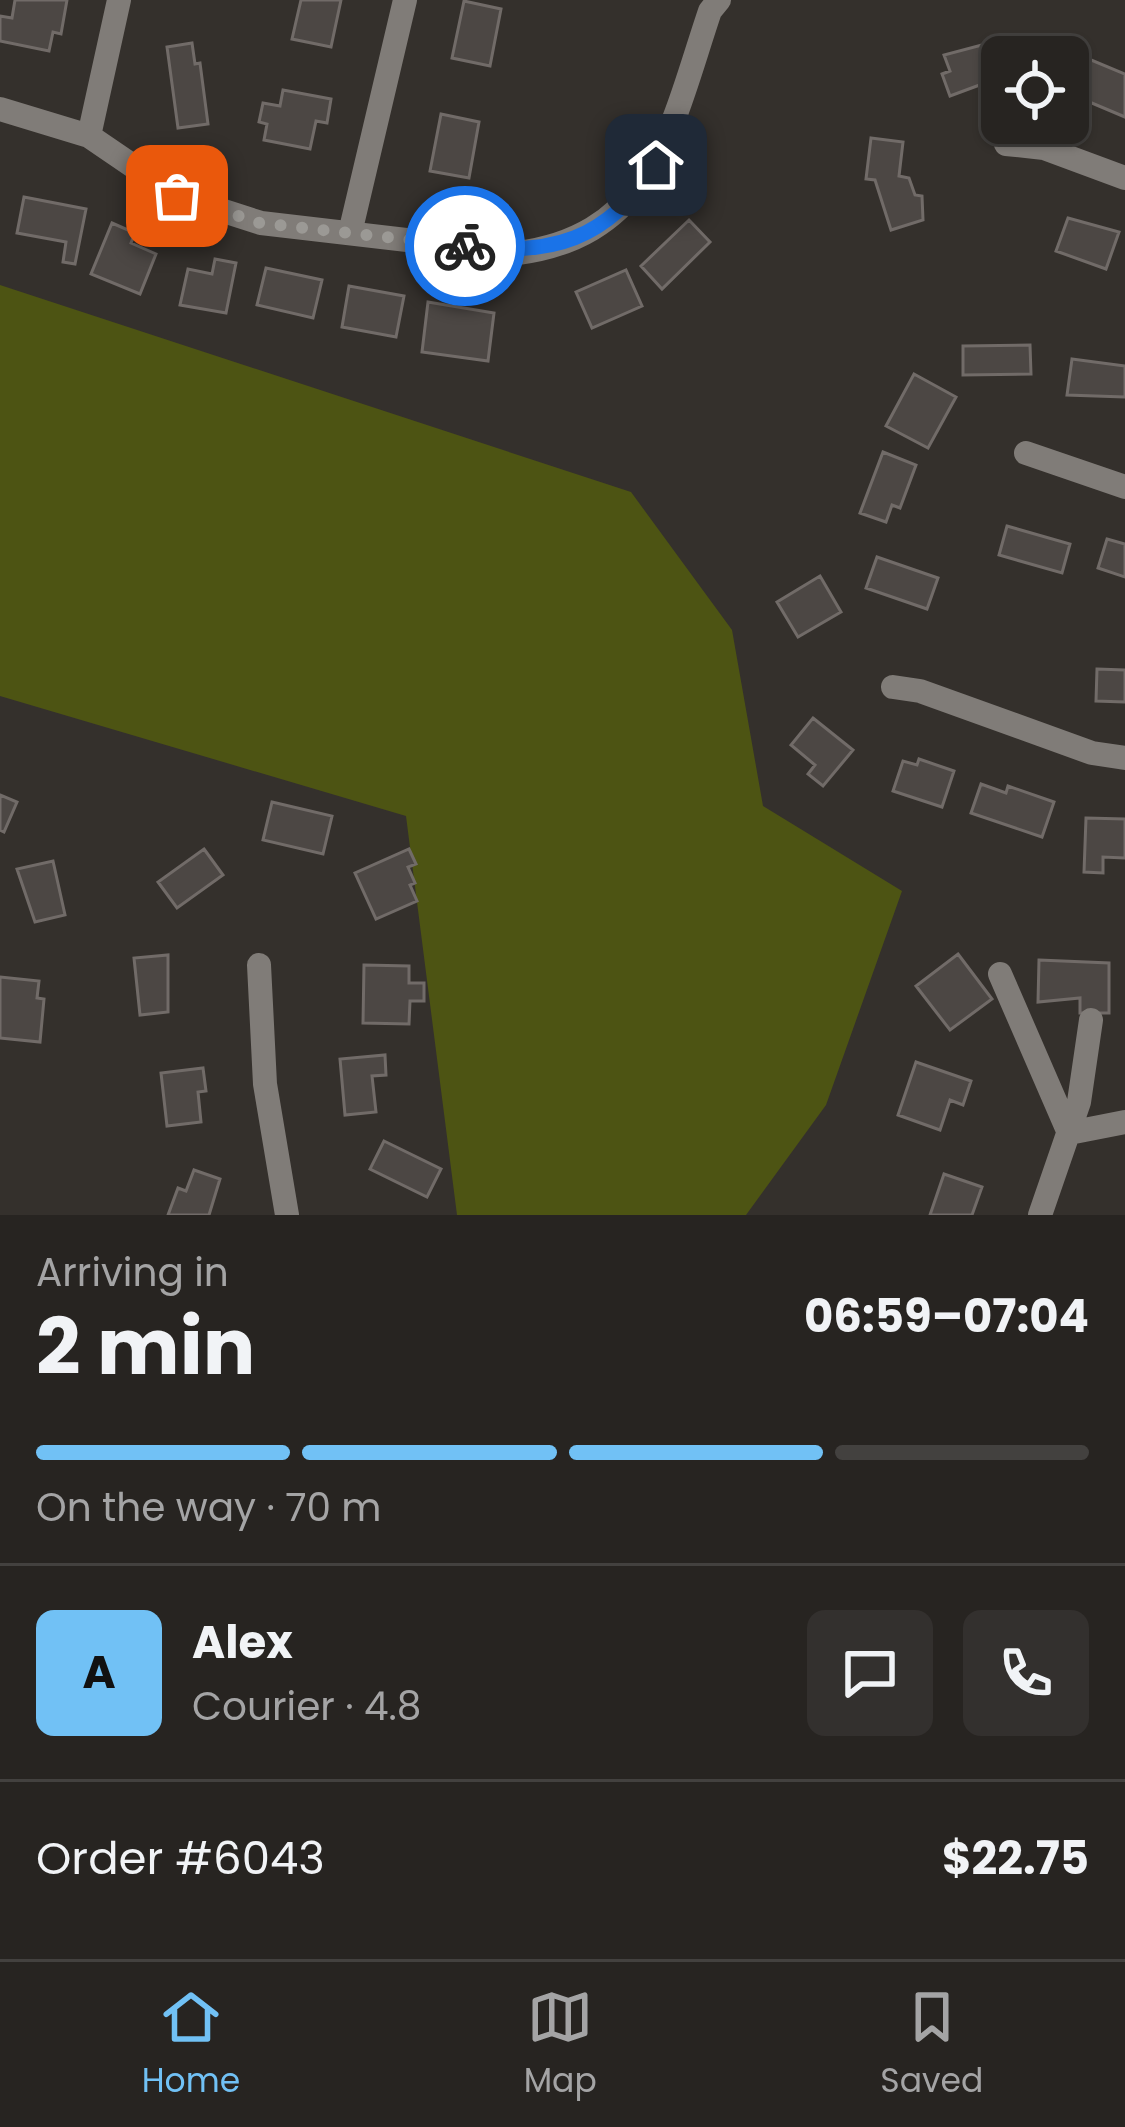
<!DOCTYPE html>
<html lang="en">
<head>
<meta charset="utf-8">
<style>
  :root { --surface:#272421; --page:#33302e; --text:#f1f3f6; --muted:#a4a4a5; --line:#43413f; --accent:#71c1f5 }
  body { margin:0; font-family:Poppins,sans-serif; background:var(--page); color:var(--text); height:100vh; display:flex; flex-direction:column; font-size:45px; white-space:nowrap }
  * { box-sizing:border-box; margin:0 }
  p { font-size:39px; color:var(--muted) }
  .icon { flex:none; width:66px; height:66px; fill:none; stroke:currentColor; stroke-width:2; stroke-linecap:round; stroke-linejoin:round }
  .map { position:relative; height:1215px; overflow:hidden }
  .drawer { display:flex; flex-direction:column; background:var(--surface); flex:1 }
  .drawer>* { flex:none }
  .controls { position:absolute; left:981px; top:36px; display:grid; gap:24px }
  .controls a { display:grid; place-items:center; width:108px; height:108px; border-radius:18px; background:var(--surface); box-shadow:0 3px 9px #0004,0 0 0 3px var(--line); font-size:60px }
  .pin { position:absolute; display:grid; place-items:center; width:102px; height:102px; color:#fff; margin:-51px; border-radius:24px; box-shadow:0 6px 18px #0006 }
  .courier { position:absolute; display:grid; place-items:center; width:120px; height:120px; margin:-60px; border:9px solid #1a73e8; border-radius:50%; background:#fff; color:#222; box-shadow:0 3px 15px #0007 }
  .headline em { font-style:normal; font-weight:700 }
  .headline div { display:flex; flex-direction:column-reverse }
  .headline { display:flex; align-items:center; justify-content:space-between; height:204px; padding:0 36px }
  h1 { font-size:78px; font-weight:700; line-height:90px }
  .bar { display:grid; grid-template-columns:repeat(4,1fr); gap:18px 12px; align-content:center; height:144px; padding:0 36px }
  .bar i { height:15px; border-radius:9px; background:var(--line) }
  .bar .on { background:var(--accent) }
  .bar p { grid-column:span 4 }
  .line { display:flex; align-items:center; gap:30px; padding:0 36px; border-top:3px solid var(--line) }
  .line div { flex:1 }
  .round { display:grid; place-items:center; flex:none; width:126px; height:126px; border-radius:18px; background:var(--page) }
  .tabs { display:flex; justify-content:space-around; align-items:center; height:168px; border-top:3px solid var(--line); background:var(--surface); font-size:33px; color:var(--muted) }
  .tabs a { display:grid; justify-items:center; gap:6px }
  .tabs .on { color:var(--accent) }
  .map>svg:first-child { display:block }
</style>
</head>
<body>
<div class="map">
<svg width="1125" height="1215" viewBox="0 0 1125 1215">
  <rect width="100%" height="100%" fill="#34302c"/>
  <!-- green -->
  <path fill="#4d5413" d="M0 285 631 492 732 630 763 806 902 891 826 1105 746 1215H457L406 816 0 696Z"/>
  <!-- building -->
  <path fill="#4c4744" stroke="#716b68" stroke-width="3" d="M15 0H67L61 34 53 32 49 51 0 41V16L12 18Z
    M301 0H341L331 47 292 39Z
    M464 1 501 9 490 66 452 58Z
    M993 42 1001 61 988 66 993 80 950 96 942 74 950 71 944 55Z
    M192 43 195 64 200 63 208 124 178 128 167 47Z
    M1060 47 1125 74V117L1068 93V57H1056Z
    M283 90 331 99 327 123 316 121 310 149 264 140 267 124 259 122 263 103 280 106Z
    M441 114 479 122 469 178 430 171Z
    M871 138 903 142 899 176 909 178 915 195 922 196 923 220 891 230 875 180 866 179Z
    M24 197 86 209 75 264 63 262 66 242 17 233Z
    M1068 218 1119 232 1106 269 1056 251Z
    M689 220 710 242 662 289 641 266Z
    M112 223 135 233 131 243 156 254 140 294 91 274Z
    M215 259 236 263 226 313 180 305 188 269 212 274Z
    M266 268 322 280 313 318 257 305Z
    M626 270 642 306 592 328 576 292Z
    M349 286 404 296 396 337 342 327Z
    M428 302 494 313 488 361 422 352Z
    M1030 345 1031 374 963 375V346Z
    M1072 359 1125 366V397L1067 395Z
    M914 374 956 397 928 448 886 426Z
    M883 452 916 465 900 508 892 505 886 522 860 513Z
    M1007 526 1070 544 1062 573 999 555Z
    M1107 539 1125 544V577L1098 568Z
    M877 557 938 578 927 609 866 588Z
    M820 576 841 612 798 637 777 602Z
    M1097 669 1125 670V702L1096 701Z
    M813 718 853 750 823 786 808 774 815 765 791 745Z
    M919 759 954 771 942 807 893 791 903 761 917 765Z
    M981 784 1006 793 1008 786 1054 802 1042 837 971 813Z
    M0 795 17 802 4 832 0 830Z
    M272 802 332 816 323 854 263 840Z
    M1086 818 1125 819V858L1103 857V873L1084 872Z
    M204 849 223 875 177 908 158 882Z
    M409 849 416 864 408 867 415 883 410 885 417 901 376 919 355 873Z
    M53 861 65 915 35 922 17 869Z
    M958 954 992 999 950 1030 916 986Z
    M168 955V1012L140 1015 134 958Z
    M1039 960 1109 963V1013H1080V998L1038 1002Z
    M364 965 409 966V983H424V1001H410L409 1024 363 1023Z
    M0 977 39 981 37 998 44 999 40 1042 0 1038Z
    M385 1055 386 1075 372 1076 376 1112 345 1115 340 1059Z
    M916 1062 971 1081 963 1105 950 1100 940 1130 898 1115Z
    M203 1068 206 1091 198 1092 201 1122 167 1126 161 1073Z
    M384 1141 441 1169 427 1197 370 1169Z
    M194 1170 220 1179 209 1215H168L178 1188 186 1191Z
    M944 1174 982 1187 972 1215H930Z"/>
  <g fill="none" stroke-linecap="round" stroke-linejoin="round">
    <!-- street -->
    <path stroke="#807c78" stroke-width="24" d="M0 109 89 136 177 196 261 223 518 253C655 235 672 123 710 11L719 0
      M89 136 119 0
      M1006 144 1044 148 1125 178
      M350 233 405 0
      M1026 453 1125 487
      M893 687 920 691 1092 753 1125 758
      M259 965 265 1084 287 1215
      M1000 974 1069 1133
      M1069 1133 1125 1122
      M1040 1215 1079 1102 1091 1020"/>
  </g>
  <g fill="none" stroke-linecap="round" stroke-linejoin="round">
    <!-- done -->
    <path stroke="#9b9995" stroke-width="12" stroke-dasharray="0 21.6" d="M177 196 260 223 465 246"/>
    <!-- route -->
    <path stroke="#1a73e8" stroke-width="15" d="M465 246C551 257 608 240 656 165"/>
  </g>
</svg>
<div class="controls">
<a><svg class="icon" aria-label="locate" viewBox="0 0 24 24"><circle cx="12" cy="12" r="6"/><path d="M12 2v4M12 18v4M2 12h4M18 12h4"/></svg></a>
</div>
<div class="pin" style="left:177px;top:196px;background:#ea580c"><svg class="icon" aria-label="bag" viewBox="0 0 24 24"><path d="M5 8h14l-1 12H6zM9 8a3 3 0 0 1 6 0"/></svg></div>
<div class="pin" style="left:656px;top:165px;background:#1f2937"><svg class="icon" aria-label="home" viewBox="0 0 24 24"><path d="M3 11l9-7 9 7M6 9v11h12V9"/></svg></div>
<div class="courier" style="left:465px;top:246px"><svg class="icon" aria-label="bike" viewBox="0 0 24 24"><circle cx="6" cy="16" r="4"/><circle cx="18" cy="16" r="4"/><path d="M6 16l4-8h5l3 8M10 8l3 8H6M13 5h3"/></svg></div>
</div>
<section class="drawer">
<div class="headline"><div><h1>2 min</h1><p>Arriving in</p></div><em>06:59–07:04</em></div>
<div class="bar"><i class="on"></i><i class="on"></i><i class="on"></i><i></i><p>On the way · 70 m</p></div>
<div class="line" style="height:216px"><b class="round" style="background:var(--accent);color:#111">A</b><div><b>Alex</b><p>Courier · 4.8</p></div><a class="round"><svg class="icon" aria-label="chat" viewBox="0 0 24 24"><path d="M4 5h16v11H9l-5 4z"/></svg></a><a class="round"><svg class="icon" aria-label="phone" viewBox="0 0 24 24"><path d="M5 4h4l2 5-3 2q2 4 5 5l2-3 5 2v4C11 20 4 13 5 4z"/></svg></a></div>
<div class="line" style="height:156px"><div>Order #6043</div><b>$22.75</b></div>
</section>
<nav class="tabs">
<a class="on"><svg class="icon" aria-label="home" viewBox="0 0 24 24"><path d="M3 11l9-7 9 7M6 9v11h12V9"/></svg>Home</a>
<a><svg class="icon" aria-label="map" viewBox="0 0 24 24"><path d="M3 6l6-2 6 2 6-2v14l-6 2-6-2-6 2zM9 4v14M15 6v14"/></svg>Map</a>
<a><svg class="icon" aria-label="saved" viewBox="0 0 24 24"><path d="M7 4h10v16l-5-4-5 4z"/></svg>Saved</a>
</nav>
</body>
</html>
